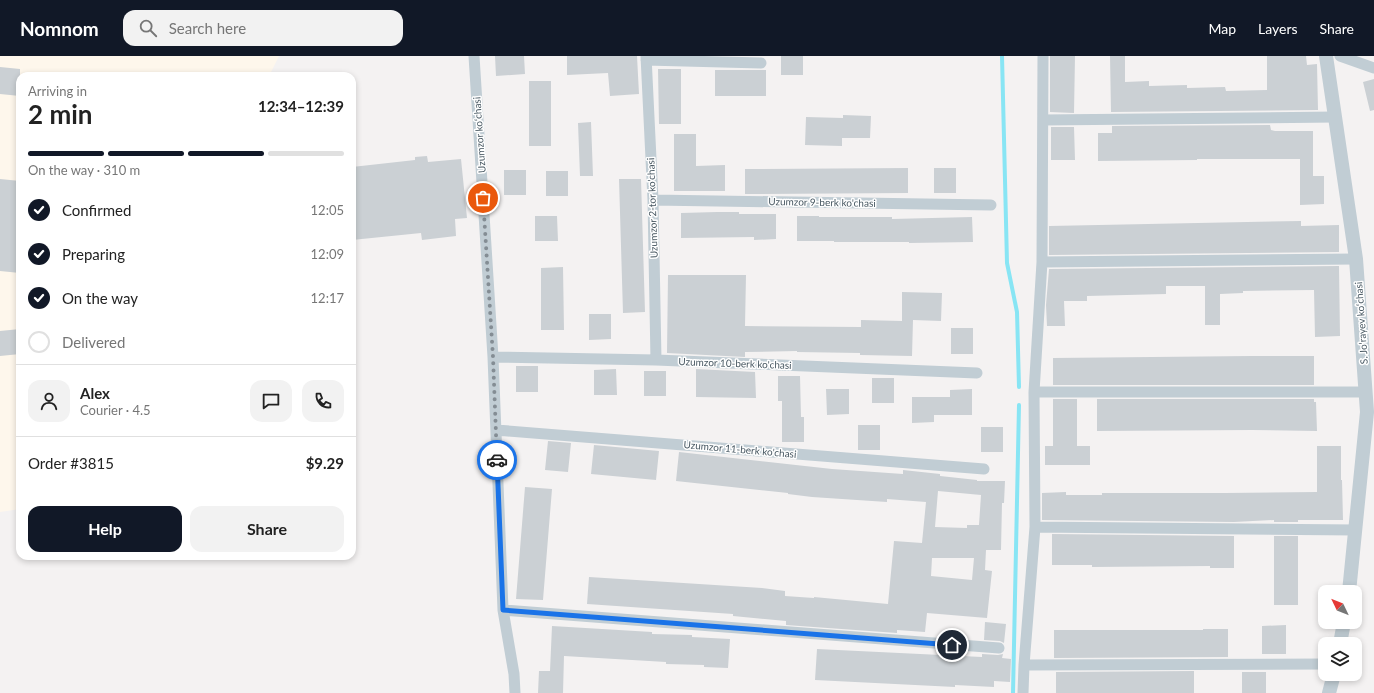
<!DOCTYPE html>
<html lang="en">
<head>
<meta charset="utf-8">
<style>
  :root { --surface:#fff; --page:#f2f2f2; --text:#222; --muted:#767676; --line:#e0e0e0; --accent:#111827 }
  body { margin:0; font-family:Lato,sans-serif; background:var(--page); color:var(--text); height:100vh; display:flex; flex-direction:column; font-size:15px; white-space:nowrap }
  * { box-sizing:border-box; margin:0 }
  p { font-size:13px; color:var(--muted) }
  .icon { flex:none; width:22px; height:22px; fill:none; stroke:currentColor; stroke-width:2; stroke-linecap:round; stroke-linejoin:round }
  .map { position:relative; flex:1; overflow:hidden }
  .sheet { position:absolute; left:16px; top:16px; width:340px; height:488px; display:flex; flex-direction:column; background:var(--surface); border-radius:12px; box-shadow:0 2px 6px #0003 }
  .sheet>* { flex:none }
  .needle { width:26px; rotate:313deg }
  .buttons { position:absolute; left:1318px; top:529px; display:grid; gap:8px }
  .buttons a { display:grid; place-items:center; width:44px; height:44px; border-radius:8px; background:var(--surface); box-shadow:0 2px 6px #0003; font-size:20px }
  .pin { position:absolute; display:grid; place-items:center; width:34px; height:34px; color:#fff; margin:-17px; border:2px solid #fff; border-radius:50%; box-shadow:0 1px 4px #0007 }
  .courier { position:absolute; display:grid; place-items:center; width:40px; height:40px; margin:-20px; border:3px solid #1a73e8; border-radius:50%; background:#fff; color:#222; box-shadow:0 1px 5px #0007 }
  .head em { font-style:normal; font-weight:700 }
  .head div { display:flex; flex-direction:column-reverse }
  .head { display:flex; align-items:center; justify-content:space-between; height:68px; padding:0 12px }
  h1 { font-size:26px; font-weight:700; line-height:30px }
  .bar { display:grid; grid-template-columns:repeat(4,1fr); gap:6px 4px; align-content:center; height:48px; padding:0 12px }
  .bar i { height:5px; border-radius:3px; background:var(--line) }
  .bar .on { background:var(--accent) }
  .bar p { grid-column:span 4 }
  .line { display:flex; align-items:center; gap:10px; padding:0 12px; border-top:1px solid var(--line) }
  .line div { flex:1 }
  .round { display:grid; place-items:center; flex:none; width:42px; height:42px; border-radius:12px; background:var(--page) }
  ol { padding:0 12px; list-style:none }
  li { display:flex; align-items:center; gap:12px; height:44px }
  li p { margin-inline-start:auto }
  li .icon { padding:4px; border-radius:50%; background:var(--accent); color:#fff; stroke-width:4 }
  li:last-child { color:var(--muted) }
  li i { width:22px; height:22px; border:2px solid var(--line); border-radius:50% }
  .primary-button { display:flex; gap:8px; margin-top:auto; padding:8px 12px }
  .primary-button a { flex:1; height:46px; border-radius:12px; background:var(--accent); color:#fff; font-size:16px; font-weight:700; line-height:46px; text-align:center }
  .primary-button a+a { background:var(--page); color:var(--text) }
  header { display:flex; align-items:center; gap:24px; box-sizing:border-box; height:56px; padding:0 20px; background:var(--accent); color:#fff }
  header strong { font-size:19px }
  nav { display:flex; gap:22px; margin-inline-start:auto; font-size:14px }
  .search { width:280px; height:36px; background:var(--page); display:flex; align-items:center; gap:10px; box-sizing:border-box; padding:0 14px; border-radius:12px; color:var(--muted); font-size:15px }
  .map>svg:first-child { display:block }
</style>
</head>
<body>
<header>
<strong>Nomnom</strong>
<div class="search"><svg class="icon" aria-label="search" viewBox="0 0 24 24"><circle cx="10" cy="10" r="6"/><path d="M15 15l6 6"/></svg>Search here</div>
<nav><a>Map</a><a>Layers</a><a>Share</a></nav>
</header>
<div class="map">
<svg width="1374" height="637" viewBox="0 0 1374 637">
  <rect width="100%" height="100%" fill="#f4f2f2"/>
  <!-- commercial -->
  <path fill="#fef7ec" d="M0 0H279L269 20H20V453L0 456Z"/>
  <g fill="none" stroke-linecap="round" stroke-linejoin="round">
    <!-- stream -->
    <path stroke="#88e5f4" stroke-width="4" d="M1002 0 1007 207 1017 256 1019 331
      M1013 637 1019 349"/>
  </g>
  <!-- building -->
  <path fill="#cbd0d4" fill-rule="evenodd" d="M495 0H524L525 18 496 20Z
    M567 0H637L639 38 610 40 608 17 567 19Z
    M781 0H803V19H781Z
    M1050 0H1075L1074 57 1050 56Z
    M1110 0H1125V26L1149 25V30L1187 29V32L1225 31 1226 35 1267 34V0H1306L1307 9 1317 8 1318 54 1111 56Z
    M0 11 20 13V40L0 38Z
    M658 13H681V68H659Z
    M715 14H766V40H715Z
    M1374 23V54L1370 55 1363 26Z
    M529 25H551V90H529Z
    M843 59 871 60 870 82H842V90L805 89 806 61 843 62Z
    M591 66 593 120H580L578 67Z
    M1270 69 1271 74 1275 75H1313V120H1324V148L1300 149V103H1197V104L1098 105V77H1112V70Z
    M1051 71H1074L1075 104H1051Z
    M674 78H696V110L725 109V135H674Z
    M427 100 428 106 461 103 467 162 455 163 456 180 422 184 421 177 352 184V111L415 104V101Z
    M908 112V137L745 138V113Z
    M934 112H956V137H934Z
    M504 114H526V139H504Z
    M546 115H568V140H546Z
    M0 123 20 125V217L0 215Z
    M619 123H641L645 256 623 257Z
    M717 156H739V158H776V183L754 184V181L681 182V157Z
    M535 160H557L558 185H535Z
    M797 160H819V161H892V163L972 161 973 186 909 187V186H834V185H797Z
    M1301 165V170L1339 169V196L1049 199V170Z
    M1339 210 1340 280 1315 281 1314 234 1243 235V237L1220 238V269H1205V230H1166V238L1087 240V245H1064L1065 270H1047L1046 249 1049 213Z
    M563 211 564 274H541V212Z
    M668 219H746L745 270 861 271V264L902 265V236L942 237 941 265 913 264 912 300 860 299V297L797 296V295L745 296V301L667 297Z
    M589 258H611V283L589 284Z
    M951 272H973V298H951Z
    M20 273V298L0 300V275Z
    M1251 300H1314V329H1053V302Z
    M516 310H538V336H516Z
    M616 313 617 339H594V314Z
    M696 313 755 316 756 342 696 341Z
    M644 315H666V340H644Z
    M778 320H800L801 361H804V386H782V345H778Z
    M872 322H894V347H872Z
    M826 333H849V358L827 359Z
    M972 333V359H934V366L912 367V341H950V334Z
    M1053 343H1077V390H1090V409H1045V390H1053Z
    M1097 343H1314V346H1316L1317 375 1252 374 1097 375Z
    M858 369H880V394H858Z
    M981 371H1003V396H981Z
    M548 385 571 387 568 416 545 414Z
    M594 389 659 395 656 424 591 418Z
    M1317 390H1341V424H1342L1343 464H1298V466H1274V464L1234 466 1042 464V437L1066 436V439H1102V437H1225L1317 436Z
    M679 396 832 413 903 418V414L940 418V420L977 424V425H1005L1004 447H1002L1001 494H986L985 514 992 515 987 562 927 557 925 576 897 574V577L786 569V565L733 560V558L587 548 589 521 762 532 785 535V540L814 542V541L888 548 894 485 922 487 926 446 887 443V446L812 441 788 438V437L676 425ZM938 435 981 439 979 469H967V472L935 471ZM932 502H974L972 524 931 520Z
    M525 431 552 433 543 544 516 543Z
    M1052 478 1234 480V512H1210V510L1092 511V509H1052Z
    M1274 480H1298V549H1274Z
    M985 566 1006 568 1004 587 1000 585 984 584Z
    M1286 569V598H1262V570Z
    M552 570 652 576V578L692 579V581L730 583 728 612 704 611V609L666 608V606L564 600 563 637H538L539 615H550Z
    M1203 573H1228V601L1054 602V574H1203Z
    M817 593 982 601V598L998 599 1003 598 1002 602 1011 603 1010 626 994 625V631L955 629V631L815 624Z
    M1194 615V637H1056V616Z
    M1242 616H1266V637H1242Z"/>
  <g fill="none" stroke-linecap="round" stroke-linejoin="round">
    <!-- minor -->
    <path stroke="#c1cdd4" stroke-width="11" d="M474 0 493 301 503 554 514 618 515 637
      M646 0 653 144 656 304
      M1340 0 1374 12
      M646 4 761 7
      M1043 64 1335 61
      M653 144 991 149
      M1042 206 1356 203
      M493 301 656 304 977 317
      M1034 336H1366
      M496 374 984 413
      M1035 471 1356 474
      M503 554 999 592
      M1024 609 1325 608
      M1023 637 1024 609 1035 471 1034 336 1042 206 1043 0"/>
    <!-- tertiary -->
    <path stroke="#c1cdd4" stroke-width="14" d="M1326 0 1356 203 1367 356 1349 536
      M1340 588 1344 566
      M1329 637 1334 618"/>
  </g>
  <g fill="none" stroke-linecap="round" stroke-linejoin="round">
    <!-- done -->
    <path stroke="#848d94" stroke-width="4" stroke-dasharray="0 7.2" d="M483 142 493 301 497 404"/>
    <!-- route -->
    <path stroke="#1a73e8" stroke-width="5" d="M497 404 503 554 952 589"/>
  </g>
  <g text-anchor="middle" stroke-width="3" stroke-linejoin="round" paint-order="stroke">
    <!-- street labels -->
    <g font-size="10" fill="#475761" stroke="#fff">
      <text transform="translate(479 79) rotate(-94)" y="4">Uzumzor koʻchasi</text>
      <text transform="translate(822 146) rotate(1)" y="4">Uzumzor 9-berk ko'chasi</text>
      <text transform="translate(652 152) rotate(-92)" y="4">Uzumzor 2-tor ko'chasi</text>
      <text transform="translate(1361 267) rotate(-94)" y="4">S. Joʻrayev koʻchasi</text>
      <text transform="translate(735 307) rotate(2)" y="4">Uzumzor 10-berk ko'chasi</text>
      <text transform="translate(740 393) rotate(5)" y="4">Uzumzor 11-berk ko'chasi</text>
    </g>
  </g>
</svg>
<div class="buttons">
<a><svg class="needle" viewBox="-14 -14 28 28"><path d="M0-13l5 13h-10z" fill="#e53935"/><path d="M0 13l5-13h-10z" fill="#767676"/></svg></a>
<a><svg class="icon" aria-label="layers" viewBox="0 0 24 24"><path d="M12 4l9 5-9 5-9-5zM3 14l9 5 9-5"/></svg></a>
</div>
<div class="pin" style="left:483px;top:142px;background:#ea580c"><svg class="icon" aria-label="bag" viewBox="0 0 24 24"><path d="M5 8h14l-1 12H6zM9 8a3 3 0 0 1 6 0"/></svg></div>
<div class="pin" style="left:952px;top:589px;background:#1f2937"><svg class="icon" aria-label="home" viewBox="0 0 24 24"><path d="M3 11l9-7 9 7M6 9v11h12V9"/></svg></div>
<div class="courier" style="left:497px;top:404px"><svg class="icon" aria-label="car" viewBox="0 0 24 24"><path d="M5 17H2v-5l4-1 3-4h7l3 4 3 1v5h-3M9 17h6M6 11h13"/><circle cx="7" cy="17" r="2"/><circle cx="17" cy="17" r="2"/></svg></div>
<section class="sheet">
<div class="head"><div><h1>2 min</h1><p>Arriving in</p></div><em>12:34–12:39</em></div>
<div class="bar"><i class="on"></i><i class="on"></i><i class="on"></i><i></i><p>On the way · 310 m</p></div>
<ol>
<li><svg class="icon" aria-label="check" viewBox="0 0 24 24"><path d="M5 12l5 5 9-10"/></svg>Confirmed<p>12:05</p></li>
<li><svg class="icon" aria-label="check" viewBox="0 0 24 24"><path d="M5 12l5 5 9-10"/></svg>Preparing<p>12:09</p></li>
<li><svg class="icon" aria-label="check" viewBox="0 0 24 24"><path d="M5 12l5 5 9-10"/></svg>On the way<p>12:17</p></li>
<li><i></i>Delivered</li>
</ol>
<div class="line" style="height:72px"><a class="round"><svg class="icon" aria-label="person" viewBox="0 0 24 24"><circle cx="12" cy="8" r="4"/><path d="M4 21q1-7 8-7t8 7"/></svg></a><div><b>Alex</b><p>Courier · 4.5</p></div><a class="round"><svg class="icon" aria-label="chat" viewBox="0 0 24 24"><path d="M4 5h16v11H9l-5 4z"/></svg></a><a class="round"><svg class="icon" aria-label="phone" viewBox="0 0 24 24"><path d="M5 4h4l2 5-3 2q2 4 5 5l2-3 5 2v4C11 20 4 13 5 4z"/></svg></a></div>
<div class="line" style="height:52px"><div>Order #3815</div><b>$9.29</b></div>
<div class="primary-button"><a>Help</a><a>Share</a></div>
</section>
</div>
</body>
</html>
